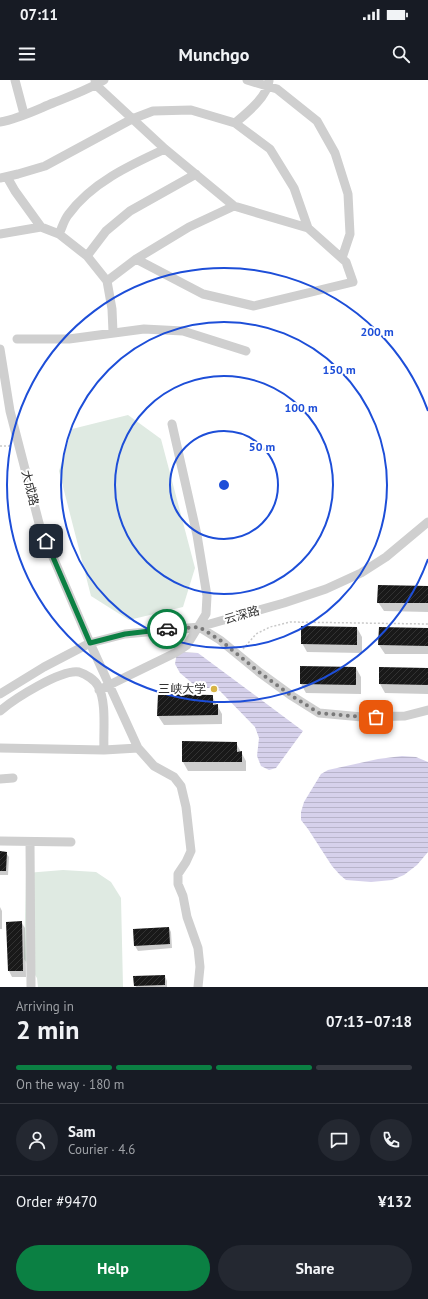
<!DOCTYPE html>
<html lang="en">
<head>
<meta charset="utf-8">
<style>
  :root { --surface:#171b24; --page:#242831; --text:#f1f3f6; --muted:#9ea1a6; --line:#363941; --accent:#0b8043 }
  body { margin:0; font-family:"PT Sans","Noto Sans SC",sans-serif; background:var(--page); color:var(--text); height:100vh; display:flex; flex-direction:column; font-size:15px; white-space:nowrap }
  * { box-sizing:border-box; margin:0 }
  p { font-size:13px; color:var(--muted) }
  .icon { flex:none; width:22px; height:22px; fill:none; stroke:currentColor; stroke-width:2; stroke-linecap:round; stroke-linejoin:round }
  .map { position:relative; height:907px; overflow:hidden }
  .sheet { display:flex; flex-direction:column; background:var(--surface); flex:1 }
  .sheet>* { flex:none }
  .pin { position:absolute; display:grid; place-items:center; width:34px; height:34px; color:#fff; margin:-17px; border-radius:8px; box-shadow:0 2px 6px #0006 }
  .courier { position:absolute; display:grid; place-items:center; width:40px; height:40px; margin:-20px; border:3px solid #0b8043; border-radius:50%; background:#fff; color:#222; box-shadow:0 1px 5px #0007 }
  .overview em { font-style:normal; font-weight:700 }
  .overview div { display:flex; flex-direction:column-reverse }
  .overview { display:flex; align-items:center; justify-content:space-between; height:68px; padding:0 16px }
  h1 { font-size:26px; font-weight:700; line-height:30px }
  .bar { display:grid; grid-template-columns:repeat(4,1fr); gap:6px 4px; align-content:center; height:48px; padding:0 16px }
  .bar i { height:5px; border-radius:3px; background:var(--line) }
  .bar .selected { background:var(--accent) }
  .bar p { grid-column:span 4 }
  .line { display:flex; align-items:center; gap:10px; padding:0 16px; border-top:1px solid var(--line) }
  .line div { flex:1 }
  .round { display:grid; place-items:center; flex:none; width:42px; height:42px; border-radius:21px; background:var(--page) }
  .primary-button { display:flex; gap:8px; margin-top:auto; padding:8px 16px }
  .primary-button a { flex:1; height:46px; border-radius:24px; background:var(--accent); color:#fff; font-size:16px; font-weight:700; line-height:46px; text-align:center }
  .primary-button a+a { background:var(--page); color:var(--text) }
  .status { display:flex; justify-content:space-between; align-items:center; height:28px; padding:0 20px; background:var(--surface); direction:ltr }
  .status svg { height:11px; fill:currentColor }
  header { display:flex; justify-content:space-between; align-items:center; height:52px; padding:0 16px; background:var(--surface); font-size:18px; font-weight:700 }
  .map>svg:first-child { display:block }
</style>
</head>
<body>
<div class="status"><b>07:11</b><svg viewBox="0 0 49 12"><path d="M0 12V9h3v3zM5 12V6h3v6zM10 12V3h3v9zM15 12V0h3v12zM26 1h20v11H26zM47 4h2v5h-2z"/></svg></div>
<header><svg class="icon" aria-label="menu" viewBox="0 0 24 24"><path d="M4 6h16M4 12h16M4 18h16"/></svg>Munchgo<svg class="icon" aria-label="search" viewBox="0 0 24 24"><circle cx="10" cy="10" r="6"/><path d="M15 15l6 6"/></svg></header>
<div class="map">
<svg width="428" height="907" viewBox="0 0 428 907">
  <defs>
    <pattern id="water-rules" width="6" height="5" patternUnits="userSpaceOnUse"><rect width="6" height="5" fill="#d6d1eb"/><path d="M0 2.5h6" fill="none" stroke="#b8b4ca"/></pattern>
    <pattern id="building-hatch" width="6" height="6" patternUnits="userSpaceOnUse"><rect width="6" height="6" fill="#191919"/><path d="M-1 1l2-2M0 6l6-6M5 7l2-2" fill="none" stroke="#323232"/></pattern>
  </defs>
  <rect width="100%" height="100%" fill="#fff"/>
  <!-- garden -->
  <path fill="#dfeae2" d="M128 335 161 359 195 488 183 527 129 540 91 516 59 391 72 349Z
    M63 790 96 792 111 802 121 818 123 907H38L37 898 24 879 26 793Z"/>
  <!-- water -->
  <path fill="url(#water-rules)" d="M177 572 198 573 303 651 276 688 269 690 261 686 257 676 259 658 255 647 220 611 212 608H198L180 593 175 584Z
    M402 676 416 677 428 682V772L417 785 404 795 392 800 371 802 346 800 340 795 332 786 308 749 301 740V732L304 722 321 694 328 690 378 679Z"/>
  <!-- shadow -->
  <path fill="#0003" d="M428 507V532L384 531 378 522Z
    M357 548 362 557V573L307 572 302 563Z
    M428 549V574H385L379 565Z
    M356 588 361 597V614L306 613 301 604Z
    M380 588 428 589V614L385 613 380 604Z
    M212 616 222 634V644L164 645 158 636Z
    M183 662 236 663 246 681V691H188L183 682Z
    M0 772 6 773 9 777 8 795H0Z
    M0 827 2 831V849H0Z
    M21 842 25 848 26 897H12L9 891 7 843Z
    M169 848 171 852 172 868 138 871 135 866 134 850Z
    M165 896 167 901V907H136L135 905Z"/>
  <!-- building -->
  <path fill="url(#building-hatch)" d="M378 505 428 506V523H377Z
    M301 546 357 547V565L301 564Z
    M379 547 428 548V566L378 565Z
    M300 586 356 587V605L300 604Z
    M379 587 428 588V605L379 604Z
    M158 614 213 615V625L218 624V635L157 636Z
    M182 661 237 662V672L242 671V682H182Z
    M0 771 7 772 6 791H0Z
    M22 841 23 891H8L6 842Z
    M169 847 170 864 134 866 133 849Z
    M165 895V905L134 906 133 896Z"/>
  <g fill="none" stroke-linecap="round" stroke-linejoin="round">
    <!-- path -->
    <path stroke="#c9c9c9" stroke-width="1.5" stroke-dasharray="2 2" stroke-linecap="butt" d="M0 366H10
      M243 569 256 554 270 547 290 542 428 544"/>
    <!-- minor -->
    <path stroke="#cfcfcf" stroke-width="9" d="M15 0 24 34
      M95 0 96 5 165 69 234 126 308 148 346 182 353 202 254 226 203 214 136 179
      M247 0 277 9 317 41 335 73 348 114 350 154 342 178
      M0 42C18 39 36 30 53 23 70 16 88 10 104 0
      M235 43C247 33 267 17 269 1
      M7 97 15 111 41 147 59 154 87 176 107 201 112 229 113 252
      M0 98 18 94 45 86 132 39 153 31 191 30 235 43 270 69 294 108 308 148
      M0 154 41 147
      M59 154C62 148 64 140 68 135 91 103 130 85 165 69
      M87 176 106 151 130 131 196 94
      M107 201 136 179 189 147 234 126
      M17 259H69L144 249 183 251 246 271
      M0 269 10 331 40 447 90 563 138 668 154 686 174 697 181 706 186 727 191 771 186 782 178 794V804L183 816 187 837 198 868 200 887 198 907
      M199 547 220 560 259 592 292 616 319 633 362 637 405 636 428 630
      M99 610 175 573 187 565 206 534 207 516 197 455 172 344
      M0 614 44 587 90 563 125 554 199 547 284 523 326 509 361 493 386 477 428 442
      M0 631C14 619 61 589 79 592 86 594 95 600 98 606 107 622 103 652 104 670
      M0 668 104 670 138 668
      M0 699 13 698
      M0 761 71 762
      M30 762 31 906"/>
  </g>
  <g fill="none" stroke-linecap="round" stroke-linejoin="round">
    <!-- done -->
    <path stroke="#7a7a7a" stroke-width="4" stroke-dasharray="0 7.2" d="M167 549 199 547 220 560 259 592 292 616 319 633 362 637H376"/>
    <!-- route -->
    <path stroke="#0b8043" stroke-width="5" d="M46 461 90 563 125 554 167 549"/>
  </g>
  <!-- distance rings -->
  <g fill="none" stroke="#1d4ed8" stroke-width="2">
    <circle cx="224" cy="405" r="54"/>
    <circle cx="224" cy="405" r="109"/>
    <circle cx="224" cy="405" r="163"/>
    <path d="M428 479A217 217 0 1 1 428 331"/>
  </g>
  <!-- markers -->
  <circle fill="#d8b446" stroke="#fff" stroke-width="1.5" cx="214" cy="609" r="4"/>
  <g text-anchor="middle" stroke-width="4" stroke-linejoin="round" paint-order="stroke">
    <!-- street labels -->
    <g font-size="12" fill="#323232" stroke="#fff">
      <text transform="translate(30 408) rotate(76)" y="4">大成路</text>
      <text transform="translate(242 535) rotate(-16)" y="4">云深路</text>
    </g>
    <!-- poi labels -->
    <g font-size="12" fill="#323232" stroke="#fff" text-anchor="end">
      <text x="206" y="613">三峡大学</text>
    </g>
  </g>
  <circle cx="224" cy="405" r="6" fill="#1d4ed8" stroke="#fff" stroke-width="2"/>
  <g font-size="12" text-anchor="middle" font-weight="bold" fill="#1d4ed8" stroke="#fff" stroke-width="4" stroke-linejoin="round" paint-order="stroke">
    <text x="377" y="256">200 m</text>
    <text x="339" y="294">150 m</text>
    <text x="301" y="332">100 m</text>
    <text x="262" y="371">50 m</text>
  </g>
</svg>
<div class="pin" style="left:376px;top:637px;background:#ea580c"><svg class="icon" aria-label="bag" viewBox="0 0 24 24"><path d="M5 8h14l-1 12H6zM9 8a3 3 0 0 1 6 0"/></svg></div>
<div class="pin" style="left:46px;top:461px;background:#1f2937"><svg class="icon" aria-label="home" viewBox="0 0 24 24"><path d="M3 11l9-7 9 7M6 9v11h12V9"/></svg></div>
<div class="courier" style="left:167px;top:549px"><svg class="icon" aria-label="car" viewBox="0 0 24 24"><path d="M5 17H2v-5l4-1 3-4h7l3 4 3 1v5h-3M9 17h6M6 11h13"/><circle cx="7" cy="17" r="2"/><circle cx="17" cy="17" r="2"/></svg></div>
</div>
<section class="sheet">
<div class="overview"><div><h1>2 min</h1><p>Arriving in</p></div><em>07:13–07:18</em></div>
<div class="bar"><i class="selected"></i><i class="selected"></i><i class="selected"></i><i></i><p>On the way · 180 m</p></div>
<div class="line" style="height:72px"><a class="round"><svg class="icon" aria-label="person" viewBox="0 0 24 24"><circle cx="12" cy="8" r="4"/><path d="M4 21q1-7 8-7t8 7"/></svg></a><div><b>Sam</b><p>Courier · 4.6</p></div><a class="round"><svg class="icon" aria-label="chat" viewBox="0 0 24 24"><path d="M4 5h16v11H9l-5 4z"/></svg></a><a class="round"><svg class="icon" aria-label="phone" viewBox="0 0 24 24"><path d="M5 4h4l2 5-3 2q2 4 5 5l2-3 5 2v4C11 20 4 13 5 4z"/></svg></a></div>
<div class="line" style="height:52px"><div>Order #9470</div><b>¥132</b></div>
<div class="primary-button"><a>Help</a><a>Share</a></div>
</section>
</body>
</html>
